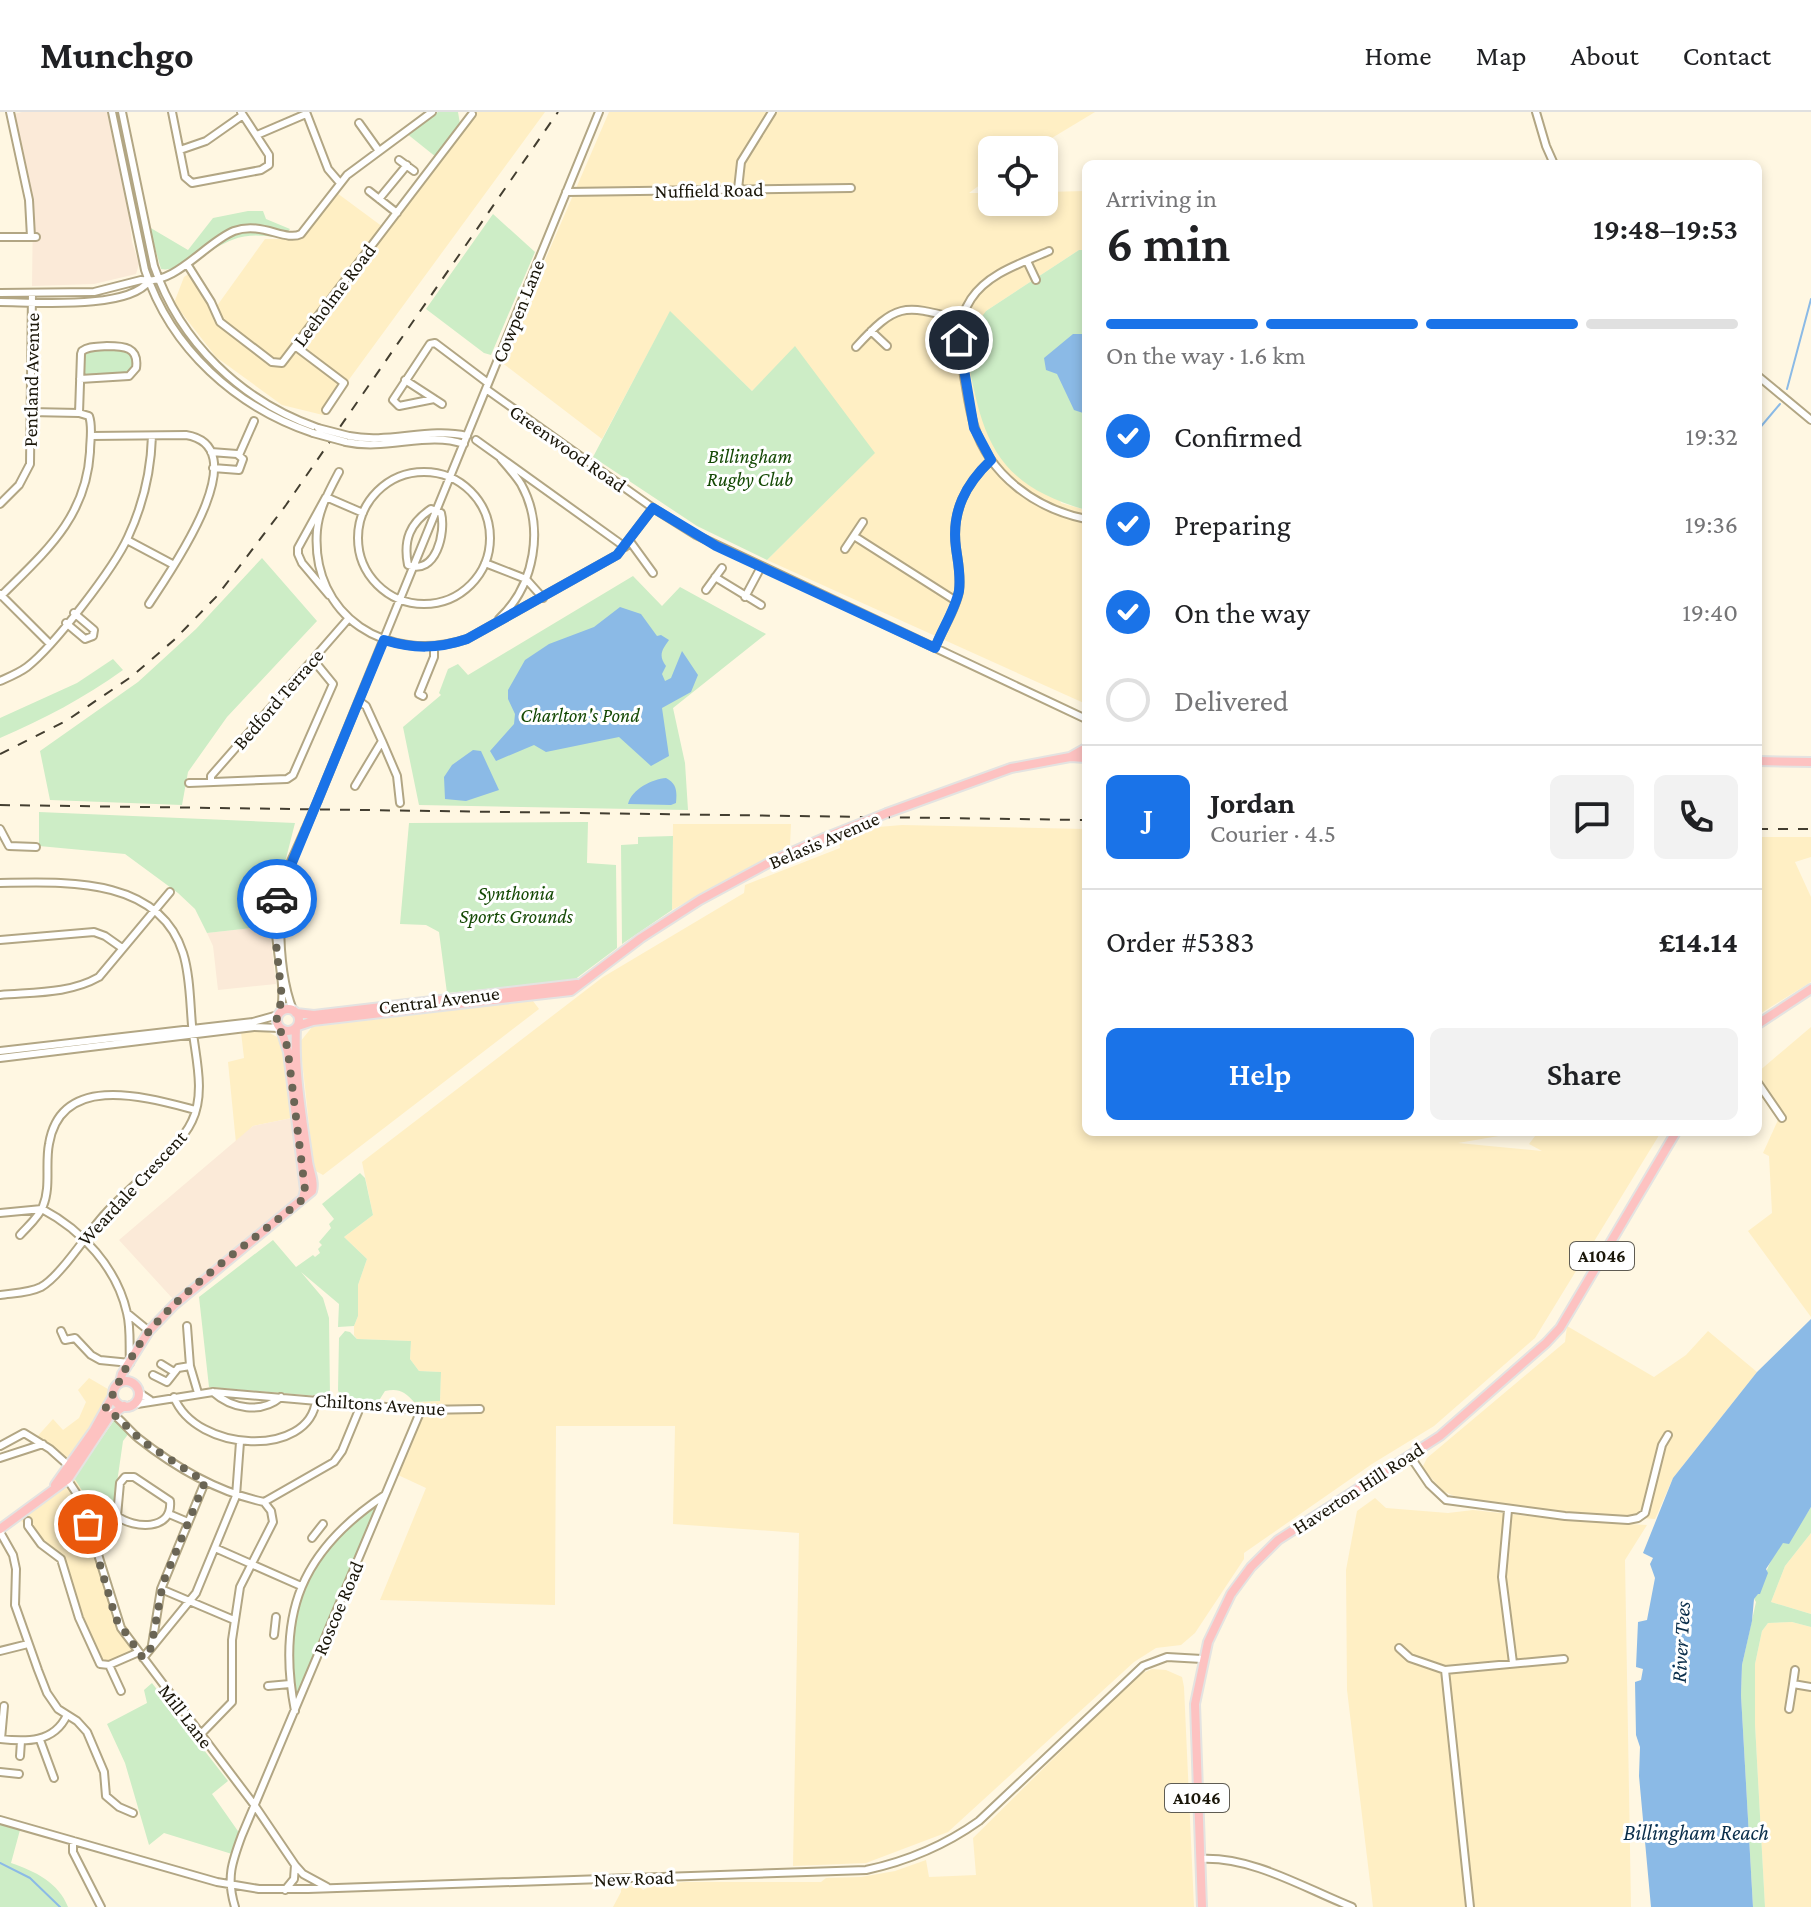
<!DOCTYPE html>
<html lang="en">
<head>
<meta charset="utf-8">
<style>
  :root { --surface:#fff; --page:#f2f2f2; --text:#202124; --muted:#757577; --line:#e0e0e0; --accent:#1a73e8 }
  body { margin:0; font-family:"Crimson Pro",serif; background:var(--page); color:var(--text); height:100vh; display:flex; flex-direction:column; font-size:30px; white-space:nowrap }
  * { box-sizing:border-box; margin:0 }
  p { font-size:26px; color:var(--muted) }
  .icon { flex:none; width:44px; height:44px; fill:none; stroke:currentColor; stroke-width:2; stroke-linecap:round; stroke-linejoin:round }
  .map { position:relative; flex:1; overflow:hidden }
  .drawer { position:absolute; left:1082px; top:48px; width:680px; height:976px; display:flex; flex-direction:column; background:var(--surface); border-radius:12px; box-shadow:0 4px 12px #0003 }
  .drawer>* { flex:none }
  .fabs { position:absolute; left:978px; top:24px; display:grid; gap:16px }
  .fabs a { display:grid; place-items:center; width:80px; height:80px; border-radius:12px; background:var(--surface); box-shadow:0 4px 12px #0003; font-size:40px }
  .pin { position:absolute; display:grid; place-items:center; width:68px; height:68px; color:#fff; margin:-34px; border:4px solid #fff; border-radius:50%; box-shadow:0 2px 8px #0007 }
  .courier { position:absolute; display:grid; place-items:center; width:80px; height:80px; margin:-40px; border:6px solid #1a73e8; border-radius:50%; background:#fff; color:#222; box-shadow:0 2px 10px #0007 }
  .summary em { font-style:normal; font-weight:600 }
  .summary div { display:flex; flex-direction:column-reverse }
  .summary { display:flex; align-items:center; justify-content:space-between; height:136px; padding:0 24px }
  h1 { font-size:52px; font-weight:600; line-height:60px }
  .bar { display:grid; grid-template-columns:repeat(4,1fr); gap:12px 8px; align-content:center; height:96px; padding:0 24px }
  .bar i { height:10px; border-radius:6px; background:var(--line) }
  .bar .selected { background:var(--accent) }
  .bar p { grid-column:span 4 }
  .line { display:flex; align-items:center; gap:20px; padding:0 24px; border-top:2px solid var(--line) }
  .line div { flex:1 }
  .round { display:grid; place-items:center; flex:none; width:84px; height:84px; border-radius:12px; background:var(--page) }
  ol { padding:0 24px; list-style:none }
  li { display:flex; align-items:center; gap:24px; height:88px }
  li p { margin-inline-start:auto }
  li .icon { padding:8px; border-radius:50%; background:var(--accent); color:#fff; stroke-width:4 }
  li:last-child { color:var(--muted) }
  li i { width:44px; height:44px; border:4px solid var(--line); border-radius:50% }
  .button { display:flex; gap:16px; margin-top:auto; padding:16px 24px }
  .button a { flex:1; height:92px; border-radius:12px; background:var(--accent); color:#fff; font-size:32px; font-weight:600; line-height:92px; text-align:center }
  .button a+a { background:var(--page); color:var(--text) }
  header { display:flex; align-items:center; gap:48px; box-sizing:border-box; height:112px; padding:0 40px; background:var(--surface); border-bottom:2px solid var(--line) }
  header strong { font-size:38px }
  nav { display:flex; gap:44px; margin-inline-start:auto; font-size:28px }
  .map>svg:first-child { display:block }
</style>
</head>
<body>
<header>
<strong>Munchgo</strong>
<nav><a>Home</a><a>Map</a><a>About</a><a>Contact</a></nav>
</header>
<div class="map">
<svg width="1811" height="1795" viewBox="0 0 1811 1795">
  <rect width="100%" height="100%" fill="#fff7e2"/>
  <!-- built -->
  <path fill="#ffefc4" d="M472 0H545L323 303 282 293 216 245 174 191 184 165 190 161 214 198 265 127H299L337 81 387 118Z
    M609 0H1095L1032 38H992V64L969 81H992V90H1044V80L1086 79V138H1079L986 199 1061 391 1086 398V592L767 448 874 341 795 235 752 279 670 200 602 327 501 250Z
    M673 712H791L790 733 672 798Z
    M902 713 1086 717V1020H1522L1458 1031 1542 1039 1529 1032 1538 1020H1661L1535 1226 1434 1314 1372 1352 1244 1441V1447L1195 1521 1181 1533 1156 1536 1134 1550 948 1720 866 1751 793 1754 799 1421 673 1412 675 1314H556L555 1493 380 1488 426 1376 398 1363 410 1338 402 1334 414 1304V1290L440 1289 441 1260 419 1259 410 1247 411 1229 357 1227 354 1223V1214L358 1204V1173L367 1147 344 1125 373 1103 362 1050 603 865 744 781 745 773 840 736 839 727 866 716Z
    M1758 725H1811V745L1795 750 1811 785V870L1758 903Z
    M533 889 539 897 323 1063 314 1058 300 930 312 915Z
    M1811 915V1205L1748 1119 1772 1101 1769 1044 1763 1041 1778 1008 1758 980V960Z
    M241 920H268L281 927 292 1006 253 1014 236 1031 228 950 244 946Z
    M1567 1214 1654 1265 1686 1243 1708 1219 1757 1260 1673 1366 1655 1407 1530 1397 1465 1389 1443 1379 1422 1356 1427 1346 1565 1230Z
    M89 1266 113 1280 114 1288 120 1293 115 1307 102 1322 74 1366 83 1380 100 1432 120 1505 142 1537 139 1540 103 1554 88 1529 61 1447 17 1405 53 1376 69 1355 35 1327 53 1307 63 1318 79 1306 86 1290 78 1278Z
    M1375 1386 1386 1396 1448 1401 1473 1398 1575 1409 1647 1413 1625 1448 1631 1795H1373L1347 1578 1346 1458 1357 1399Z
    M1811 1421V1502L1771 1490 1785 1454Z
    M1792 1510 1811 1515V1795H1765L1755 1612V1552L1762 1519 1768 1511Z
    M1152 1557 1166 1558 1182 1565 1184 1575 1194 1795H613L621 1780V1774L640 1775 643 1778 651 1774 684 1770H821L826 1766 861 1765 895 1759 926 1748 929 1765 976 1763 973 1726 1138 1563Z"/>
  <!-- education -->
  <path fill="#fbead8" d="M22 0H107L129 104 132 130 139 152 136 162 94 172 32 174 33 95 14 2Z
    M269 814 276 872 218 878 213 834 207 821Z
    M292 1006 301 1082 173 1187 119 1128 253 1014Z"/>
  <!-- green -->
  <path fill="#cdedc6" d="M438 0H458L460 12 436 45 406 21Z
    M248 99H263L266 107 290 117 283 126C265 124 250 121 232 128 213 135 180 161 161 157L149 115 188 138 213 106Z
    M493 102 535 140 491 243 484 241 426 197Z
    M1079 138H1086V398C987 370 982 319 964 229L986 199Z
    M670 199 752 279 795 234 875 341 767 448 697 414 593 345Z
    M125 235C133 242 135 246 131 257L122 262 81 264C81 228 96 236 125 235Z
    M262 446 317 509 227 605 188 660 182 693 50 688 40 639 138 570 196 517Z
    M633 464 662 494 680 475 766 522 673 596 685 651 688 698 419 693 403 615 441 583 439 581 448 557 458 552 468 563Z
    M113 547 123 558C84 586 44 607 0 626V606L77 571Z
    M39 700 295 711 269 814 207 821 195 797 178 781 125 742 39 734Z
    M588 710 587 751 616 753 617 836 574 868 447 881 439 820 426 813 400 812 409 711Z
    M673 724 672 798 622 832 621 733 638 732V725Z
    M360 1061 365 1066 373 1103 344 1125 367 1147 358 1173V1204L354 1214 338 1215 339 1192 301 1160 323 1186 329 1206 330 1285 209 1275 199 1185 273 1128 296 1155 313 1143 315 1145 320 1141 318 1137 322 1133 319 1130 331 1116 329 1112 334 1107 322 1092Z
    M345 1219 350 1220 357 1227 411 1229 410 1247 419 1259 441 1260 440 1289 414 1290C405 1280 399 1276 385 1279L378 1290 340 1285 338 1278 339 1226Z
    M115 1307 129 1321 123 1329 109 1426 100 1432 83 1380 74 1366Z
    M381 1388 296 1590C292 1579 293 1566 292 1554 287 1478 322 1430 381 1388Z
    M1811 1395V1421L1785 1454 1771 1490 1811 1502V1515L1792 1510 1768 1511 1762 1519 1755 1552V1612L1765 1795H1753L1741 1583 1742 1553 1756 1490 1754 1487C1763 1473 1766 1455 1776 1440 1787 1423 1800 1414 1811 1395Z
    M152 1571 228 1669 212 1682 240 1722 232 1742 164 1721 149 1733 125 1651 107 1612 147 1591 144 1578Z
    M0 1712 20 1718 11 1751C35 1759 59 1771 68 1795H0Z"/>
  <!-- water -->
  <path fill="#8bbae6" d="M1073 222H1086V302L1074 298 1057 262 1046 258 1044 246Z
    M620 495 641 502 657 524 661 523 669 528C662 538 658 543 666 554L662 562 665 569 671 566 682 539 698 563 691 580 662 596 669 644 651 654 619 625 546 640 534 633 496 649 490 639 514 612 515 602 508 587V578L525 548 549 532 594 515Z
    M473 638 481 639 499 678 466 689 445 687 444 665 452 653Z
    M666 666C677 672 677 679 676 691L671 693 628 692C632 677 652 667 666 666Z
    M1811 1207V1395L1789 1432 1783 1431 1766 1457 1768 1461 1760 1482H1758L1754 1487 1752 1509 1742 1553 1741 1583 1753 1795H1651L1639 1664 1640 1635 1636 1623 1635 1570 1641 1568 1643 1557 1636 1555 1638 1510 1647 1508 1655 1466 1650 1452 1653 1446 1643 1441 1673 1366 1757 1260Z"/>
  <g fill="none" stroke-linecap="round" stroke-linejoin="round">
    <!-- stream -->
    <path stroke="#8bbae6" stroke-width="2" d="M1787 277 1811 187
      M1758 318 1780 292
      M0 1751 30 1766 60 1795"/>
    <defs>
      <path id="minor" d="M10 0 29 88 31 125
        M112 0 145 158C171 237 236 295 313 321
        M122 0 154 154C180 230 241 289 318 316
        M172 0 185 65 192 71 261 58 269 53V43L241 0
        M306 0 328 57 340 71
        M1536 0 1546 34 1554 52
        M359 11 379 39
        M257 23 306 2
        M180 38 206 29 243 3
        M399 48 414 59
        M738 77 741 50 772 0
        M369 79 397 101
        M566 80 851 76
        M379 87 407 53
        M0 125H36
        M1049 139C1022 151 988 161 971 187 955 211 959 237 964 264 967 280 969 297 974 313 989 363 1036 397 1086 407
        M1027 149 1036 168
        M187 152 211 190 220 210 272 250 282 251 472 2
        M0 181 94 180 141 168C175 174 206 130 234 119 262 109 285 130 301 122L347 63 432 0
        M0 190C34 190 128 198 149 169
        M871 219 887 234
        M295 234 344 271 326 298
        M856 235C898 189 904 193 962 208
        M1758 264 1811 308
        M405 268 442 292
        M486 277 653 396 696 423 1086 607
        M434 287 399 294 393 288 430 232 435 231 488 271
        M79 301 81 242 82 239C89 234 97 235 107 234 124 234 139 235 136 256L129 264 80 267
        M91 324 186 323C260 335 167 464 149 492
        M349 324C389 332 428 315 467 324
        M476 328 625 435
        M346 330C387 339 428 319 464 332
        M211 340 237 342 243 347 239 358 213 356
        M239 343 254 309
        M339 360C329 379 319 397 317 418 310 505 389 553 467 527L617 443 653 396
        M358 426a66 66 0 1 1 132 0a66 66 0 1 1-132 0Z
        M0 392 19 373 30 352 32 181
        M431 397 441 401C446 420 436 464 408 453 403 428 410 411 431 397Z
        M854 424 956 489
        M127 428 174 453
        M629 428 653 461
        M845 437 863 410
        M485 451 526 467 543 486
        M715 465 761 493
        M706 478 722 456
        M0 482 50 532
        M329 483 302 451 298 442V436L326 385 363 401
        M1 484C45 440 86 406 90 340 90 328 93 315 89 304L79 301 30 300
        M745 485 761 455
        M499 507C535 473 545 415 521 372 516 364 508 355 501 347
        M66 511 85 527 93 524 94 518 74 501
        M935 536C942 517 956 498 959 479 961 463 958 451 956 436 951 399 966 372 991 348
        M0 569C9 565 19 561 27 555 54 534 114 456 128 425 143 393 151 358 152 324
        M423 584 419 582 434 545V536
        M382 629 397 664 400 691
        M211 670V664L309 552 315 550V545L349 506
        M189 671 287 667 293 663 333 572 315 550
        M355 674 382 629 366 594 359 589
        M318 688 599 0
        M0 717 9 734 36 735
        M0 771C64 770 159 764 183 841 190 863 190 890 192 913 195 944 206 980 192 1009 179 1038 128 1076 105 1102 88 1120 61 1164 41 1175 29 1181 14 1181 0 1183
        M281 781C279 818 279 863 293 898
        M0 828 94 820 105 824 122 836
        M0 883C33 880 69 882 99 865L170 780
        M280 900C288 878 273 828 275 800 276 777 296 740 305 718
        M0 939 253 910 278 903
        M0 946 254 915 280 916
        M1758 971 1782 1006
        M0 1101 42 1097C82 1118 117 1156 127 1201 131 1217 129 1234 130 1251L100 1248 91 1243 75 1226 65 1228 61 1219
        M20 1123C28 1114 39 1105 43 1094 51 1075 45 1052 49 1032 61 959 149 986 196 998
        M127 1201 149 1219
        M187 1214 190 1254 198 1281
        M161 1252 174 1260
        M153 1263 167 1270 178 1256 190 1254
        M138 1280 150 1288
        M213 1280C232 1297 261 1302 281 1285
        M174 1285C196 1341 310 1346 316 1288
        M131 1293 213 1280 421 1298 480 1297
        M111 1300C121 1308 129 1318 138 1326 176 1356 217 1380 264 1390L334 1350 342 1339 361 1293
        M0 1334 24 1321 50 1337 69 1354
        M1410 1344 1429 1372 1446 1388 1565 1404 1628 1408 1638 1406 1645 1401 1662 1333 1668 1323
        M0 1346 43 1332
        M65 1364 81 1388 121 1516 255 1694 295 1753 303 1762 327 1775
        M125 1365H134L170 1389C173 1419 134 1417 117 1404L120 1371Z
        M1508 1398 1502 1465 1513 1551
        M169 1402 188 1410
        M28 1409V1414L41 1432 61 1447 79 1506 100 1552 109 1553 139 1540
        M0 1420 13 1443 16 1457 15 1493 38 1558 47 1581 58 1597 77 1609 87 1620 104 1660 106 1684 119 1695 133 1701
        M312 1426 323 1412
        M215 1436 301 1474
        M161 1477 234 1508
        M274 1523 276 1505
        M152 1533 161 1477 205 1370
        M1399 1536 1410 1546 1445 1558 1564 1547
        M0 1539 28 1532
        M143 1546 196 1481 236 1384 240 1330
        M109 1553 121 1579
        M1445 1558 1470 1795
        M1793 1572 1795 1558
        M268 1574 290 1572
        M1789 1597 1793 1572 1811 1575
        M295 1599C276 1501 302 1438 385 1383
        M201 1622 232 1590V1528L240 1475 273 1410 271 1399 264 1390
        M0 1627C26 1630 54 1631 67 1603
        M1 1627 4 1594
        M40 1628 54 1666
        M20 1644 21 1629
        M0 1660 19 1662
        M0 1708 217 1770 259 1777H308L866 1758C908 1749 944 1734 979 1709L1143 1554 1167 1545 1202 1547
        M73 1729V1740L101 1795
        M1200 1747C1252 1744 1304 1776 1352 1795
        M285 1778 294 1767 295 1753
        M235 1795C226 1766 232 1750 242 1723L421 1298"/>
      <path id="major" d="M1070 645 1086 636
        M1758 649 1811 650
        M887 701 1011 656 1070 645 1086 646
        M277 908a11 11 0 1 1 22 0a11 11 0 1 1-22 0Z
        M296 901 314 903 577 872
        M1758 912 1811 877
        M298 914 313 909 571 879 641 826 700 788 776 747 824 726
        M281 917 288 940 305 1078 303 1086
        M113 1282a13 13 0 1 1 26 0a13 13 0 1 1-26 0Z
        M120 1270 122 1262 149 1219 174 1193 312 1079C315 1069 309 1059 308 1049 302 1005 294 960 296 916
        M55 1373 94 1318 113 1284
        M0 1417 68 1367 109 1305 124 1294
        M1202 1795 1195 1592 1208 1530 1231 1482 1251 1455 1278 1428 1440 1324 1546 1231 1560 1216 1676 1020"/>
    </defs>
    <!-- minor casing -->
    <use href="#minor" stroke="#b2a684" stroke-width="10"/>
    <!-- major casing -->
    <use href="#major" stroke="#e4e3e1" stroke-width="12"/>
    <!-- minor -->
    <use href="#minor" stroke="#fff" stroke-width="6"/>
    <!-- major -->
    <use href="#major" stroke="#fdc2c1" stroke-width="8"/>
    <!-- rail -->
    <path stroke="#433e30" stroke-width="2" stroke-dasharray="10 10" stroke-linecap="butt" d="M0 642 66 609 131 565 174 528 217 484 286 393 558 0
      M0 693 1086 708
      M1758 717H1811"/>
    <defs>
      <path id="minor-bridge" d="M318 316 349 324
        M313 321 346 330
        M305 718 318 688"/>
      <path id="major-bridge" d="M824 726 887 701"/>
    </defs>
    <!-- minor-bridge casing -->
    <use href="#minor-bridge" stroke="#b2a684" stroke-width="10" stroke-linecap="butt"/>
    <!-- major-bridge casing -->
    <use href="#major-bridge" stroke="#e4e3e1" stroke-width="12" stroke-linecap="butt"/>
    <!-- minor-bridge -->
    <use href="#minor-bridge" stroke="#fff" stroke-width="6"/>
    <!-- major-bridge -->
    <use href="#major-bridge" stroke="#fdc2c1" stroke-width="8"/>
  </g>
  <g fill="none" stroke-linecap="round" stroke-linejoin="round">
    <!-- done -->
    <path stroke="#6a6555" stroke-width="8" stroke-dasharray="0 14.4" d="M88 1412 116 1507 143 1546 151 1536 163 1471 205 1370 142 1329 117 1305 105 1297C120 1271 130 1241 151 1217 192 1169 254 1128 303 1087L305 1078 288 940 286 930 276 910 282 886 275 822 277 787"/>
    <!-- route -->
    <path stroke="#1a73e8" stroke-width="10" d="M277 787 384 528C414 537 437 537 467 527L617 443 653 396 716 434 935 536C942 517 955 498 959 479 961 463 958 451 956 436 951 399 966 372 991 348L974 316 959 228"/>
  </g>
  <g text-anchor="middle" stroke-width="6" stroke-linejoin="round" paint-order="stroke">
    <!-- shield labels -->
    <g fill="#fff" stroke="#5f5c53" stroke-width="2">
      <rect x="1570" y="1130" width="64" height="28" rx="6"/>
      <rect x="1165" y="1672" width="64" height="28" rx="6"/>
    </g>
    <g font-size="18" font-weight="bold" fill="#1a1609">
      <text x="1602" y="1150">A1046</text>
      <text x="1197" y="1692">A1046</text>
    </g>
    <!-- street labels -->
    <g font-size="20" fill="#1a1609" stroke="#fff">
      <text transform="translate(709 78) rotate(-1)" y="7">Nuffield Road</text>
      <text transform="translate(334 183) rotate(-53)" y="7">Leeholme Road</text>
      <text transform="translate(518 199) rotate(-68)" y="7">Cowpen Lane</text>
      <text transform="translate(31 268) rotate(-89)" y="7">Pentland Avenue</text>
      <text transform="translate(568 336) rotate(35)" y="7">Greenwood Road</text>
      <text transform="translate(278 587) rotate(-49)" y="7">Bedford Terrace</text>
      <text transform="translate(824 728) rotate(-23)" y="7">Belasis Avenue</text>
      <text transform="translate(439 888) rotate(-7)" y="7">Central Avenue</text>
      <text transform="translate(132 1076) rotate(-47)" y="7">Weardale Crescent</text>
      <text transform="translate(380 1292) rotate(4)" y="7">Chiltons Avenue</text>
      <text transform="translate(1358 1376) rotate(-33)" y="7">Haverton Hill Road</text>
      <text transform="translate(338 1496) rotate(-67)" y="7">Roscoe Road</text>
      <text transform="translate(186 1604) rotate(52)" y="7">Mill Lane</text>
      <text transform="translate(634 1766) rotate(-2)" y="7">New Road</text>
    </g>
    <!-- park labels -->
    <g font-size="20" font-style="italic" fill="#144904" stroke="#fff">
      <text x="750" y="351">Billingham<tspan x="750" dy="23">Rugby Club</tspan></text>
      <text x="580" y="610">Charlton's Pond</text>
      <text x="516" y="788">Synthonia<tspan x="516" dy="23">Sports Grounds</tspan></text>
    </g>
    <!-- water labels -->
    <g font-size="22" font-style="italic" fill="#0a2e4b" stroke="#fff">
      <text transform="translate(1680 1530) rotate(-87)" y="8">River Tees</text>
      <text x="1696" y="1728">Billingham Reach</text>
    </g>
  </g>
</svg>
<div class="fabs">
<a><svg class="icon" aria-label="locate" viewBox="0 0 24 24"><circle cx="12" cy="12" r="6"/><path d="M12 2v4M12 18v4M2 12h4M18 12h4"/></svg></a>
</div>
<div class="pin" style="left:88px;top:1412px;background:#ea580c"><svg class="icon" aria-label="bag" viewBox="0 0 24 24"><path d="M5 8h14l-1 12H6zM9 8a3 3 0 0 1 6 0"/></svg></div>
<div class="pin" style="left:959px;top:228px;background:#1f2937"><svg class="icon" aria-label="home" viewBox="0 0 24 24"><path d="M3 11l9-7 9 7M6 9v11h12V9"/></svg></div>
<div class="courier" style="left:277px;top:787px"><svg class="icon" aria-label="car" viewBox="0 0 24 24"><path d="M5 17H2v-5l4-1 3-4h7l3 4 3 1v5h-3M9 17h6M6 11h13"/><circle cx="7" cy="17" r="2"/><circle cx="17" cy="17" r="2"/></svg></div>
<section class="drawer">
<div class="summary"><div><h1>6 min</h1><p>Arriving in</p></div><em>19:48–19:53</em></div>
<div class="bar"><i class="selected"></i><i class="selected"></i><i class="selected"></i><i></i><p>On the way · 1.6 km</p></div>
<ol>
<li><svg class="icon" aria-label="check" viewBox="0 0 24 24"><path d="M5 12l5 5 9-10"/></svg>Confirmed<p>19:32</p></li>
<li><svg class="icon" aria-label="check" viewBox="0 0 24 24"><path d="M5 12l5 5 9-10"/></svg>Preparing<p>19:36</p></li>
<li><svg class="icon" aria-label="check" viewBox="0 0 24 24"><path d="M5 12l5 5 9-10"/></svg>On the way<p>19:40</p></li>
<li><i></i>Delivered</li>
</ol>
<div class="line" style="height:144px"><b class="round" style="background:var(--accent);color:#fff">J</b><div><b>Jordan</b><p>Courier · 4.5</p></div><a class="round"><svg class="icon" aria-label="chat" viewBox="0 0 24 24"><path d="M4 5h16v11H9l-5 4z"/></svg></a><a class="round"><svg class="icon" aria-label="phone" viewBox="0 0 24 24"><path d="M5 4h4l2 5-3 2q2 4 5 5l2-3 5 2v4C11 20 4 13 5 4z"/></svg></a></div>
<div class="line" style="height:104px"><div>Order #5383</div><b>£14.14</b></div>
<div class="button"><a>Help</a><a>Share</a></div>
</section>
</div>
</body>
</html>
